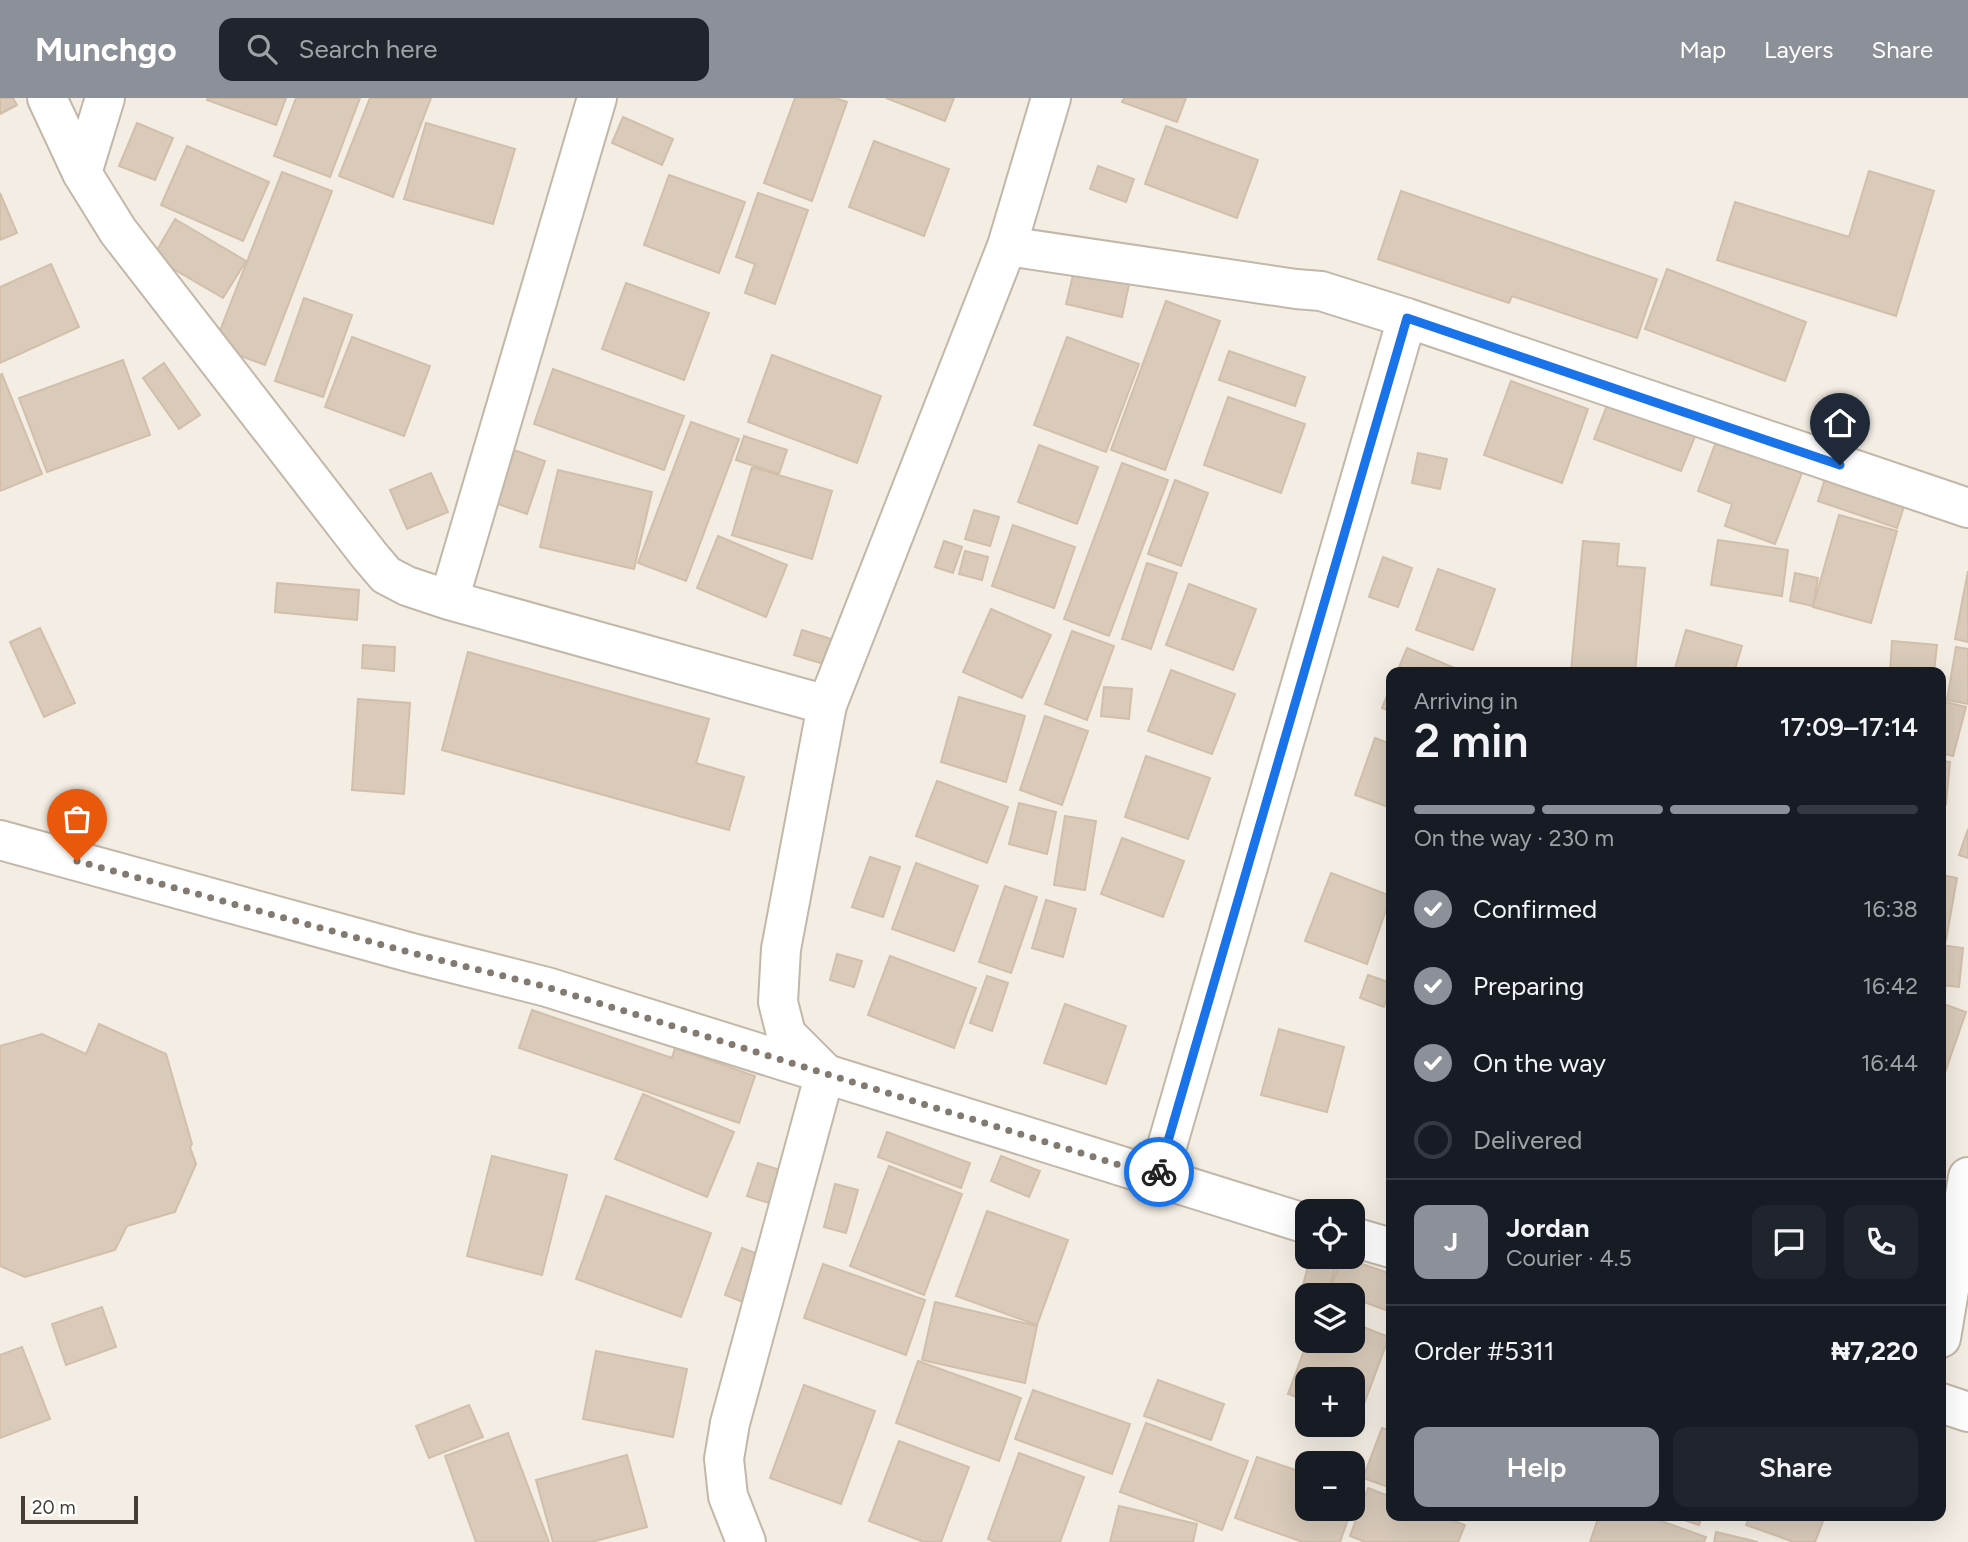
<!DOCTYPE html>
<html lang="en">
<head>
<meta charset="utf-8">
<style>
  :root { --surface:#171b24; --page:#20242c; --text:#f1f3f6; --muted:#9ea1a6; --line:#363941; --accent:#8c9099 }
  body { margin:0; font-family:Figtree,sans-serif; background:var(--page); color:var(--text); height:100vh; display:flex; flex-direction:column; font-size:26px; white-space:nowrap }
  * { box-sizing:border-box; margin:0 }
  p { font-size:23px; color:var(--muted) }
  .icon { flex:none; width:38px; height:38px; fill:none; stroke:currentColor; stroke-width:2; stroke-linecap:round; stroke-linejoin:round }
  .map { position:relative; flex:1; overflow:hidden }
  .side { position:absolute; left:1386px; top:569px; width:560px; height:854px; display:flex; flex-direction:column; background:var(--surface); border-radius:14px; box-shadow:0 7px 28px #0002 }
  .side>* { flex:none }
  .fabs { position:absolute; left:1295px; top:1101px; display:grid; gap:14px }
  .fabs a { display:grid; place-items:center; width:70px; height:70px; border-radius:14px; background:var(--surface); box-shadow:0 7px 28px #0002; font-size:35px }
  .scale { position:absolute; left:21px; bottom:18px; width:117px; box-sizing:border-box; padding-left:7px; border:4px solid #453c33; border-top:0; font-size:19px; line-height:24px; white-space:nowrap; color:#453c33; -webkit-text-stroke:5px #fff; paint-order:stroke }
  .pin { position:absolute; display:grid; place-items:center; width:60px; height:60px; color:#fff; margin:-72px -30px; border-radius:50% 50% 50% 0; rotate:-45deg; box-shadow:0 0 7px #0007 }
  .pin .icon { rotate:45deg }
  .courier { position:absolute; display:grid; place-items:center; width:70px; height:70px; margin:-35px; border:5px solid #1a73e8; border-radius:50%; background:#fff; color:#222; box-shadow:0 2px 9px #0007 }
  .head em { font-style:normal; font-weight:600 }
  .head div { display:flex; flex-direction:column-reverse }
  .head { display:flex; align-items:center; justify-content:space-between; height:119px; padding:0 28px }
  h1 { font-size:46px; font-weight:600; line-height:52px }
  .bar { display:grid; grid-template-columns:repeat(4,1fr); gap:10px 7px; align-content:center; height:84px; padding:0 28px }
  .bar i { height:9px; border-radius:5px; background:var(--line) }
  .bar .active { background:var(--accent) }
  .bar p { grid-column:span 4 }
  .line { display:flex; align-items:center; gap:18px; padding:0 28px; border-top:2px solid var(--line) }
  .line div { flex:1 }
  .round { display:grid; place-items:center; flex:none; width:74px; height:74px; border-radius:14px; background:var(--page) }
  ol { padding:0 28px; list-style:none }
  li { display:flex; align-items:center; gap:21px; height:77px }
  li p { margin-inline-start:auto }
  li .icon { padding:7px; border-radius:50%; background:var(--accent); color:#fff; stroke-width:4 }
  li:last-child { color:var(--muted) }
  li i { width:38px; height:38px; border:4px solid var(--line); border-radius:50% }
  .primary-button { display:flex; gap:14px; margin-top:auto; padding:14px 28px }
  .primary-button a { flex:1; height:80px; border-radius:14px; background:var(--accent); color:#fff; font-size:28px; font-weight:600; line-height:80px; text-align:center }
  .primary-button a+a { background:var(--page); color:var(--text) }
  header { display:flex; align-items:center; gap:42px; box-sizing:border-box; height:98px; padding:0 35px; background:var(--accent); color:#fff }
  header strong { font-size:33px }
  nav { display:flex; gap:38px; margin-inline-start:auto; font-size:24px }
  .search { width:490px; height:63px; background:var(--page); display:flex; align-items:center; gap:18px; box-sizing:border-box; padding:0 24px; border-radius:14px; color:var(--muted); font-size:26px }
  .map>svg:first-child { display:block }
</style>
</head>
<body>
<header>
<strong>Munchgo</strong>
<div class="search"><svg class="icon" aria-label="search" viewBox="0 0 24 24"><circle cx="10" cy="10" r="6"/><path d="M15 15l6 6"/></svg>Search here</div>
<nav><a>Map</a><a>Layers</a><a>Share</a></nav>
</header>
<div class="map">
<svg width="1968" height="1444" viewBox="0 0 1968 1444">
  <rect width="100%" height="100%" fill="#f3ede3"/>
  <!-- building -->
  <path fill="#d9caba" stroke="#d1bfaa" stroke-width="2" d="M0 0H13L17 7 0 16Z
    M208 0H286L276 27 207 2Z
    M296 0H360L330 79 274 58Z
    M370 0H431L393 99 339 78Z
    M795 0H835L847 4 812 103 764 85Z
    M886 0H954L945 23Z
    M1124 0H1186L1177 24 1122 4Z
    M623 19 673 41 662 67 612 45Z
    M137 25 173 40 155 82 119 68Z
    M426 25 515 51 493 126 404 101Z
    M1166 28 1258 62 1237 120 1145 86Z
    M874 43 949 71 924 138 849 109Z
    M187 48 269 84 243 143 161 107Z
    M1098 68 1134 81 1126 104 1090 91Z
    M1869 73 1934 93 1896 218 1717 162 1735 104 1849 139Z
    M282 74 332 93 265 267 214 248Z
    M669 77 745 104 719 175 644 147Z
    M1401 93 1657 181 1637 240 1512 198 1509 205 1378 161Z
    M0 95 17 135 0 142Z
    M758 95 808 112 775 206 745 195 755 166 736 159Z
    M175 121 246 163 223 200 153 159Z
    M51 166 79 229 0 265V189Z
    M1075 169 1130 182 1122 219 1066 206Z
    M1667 171 1806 224 1785 283 1645 231Z
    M626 185 709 215 684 282 602 251Z
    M304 200 352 217 323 299 275 283Z
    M1166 203 1220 223 1165 372 1111 352Z
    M352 239 430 268 404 338 325 309Z
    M1067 239 1139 266 1106 354 1034 327Z
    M1229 253 1305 279 1295 308 1219 282Z
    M772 257 881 298 857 365 748 324Z
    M123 262 150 337 47 374 19 300Z
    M164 265 200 317 179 331 143 280Z
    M553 271 684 318 664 372 534 326Z
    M2 276 42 376 0 393V277Z
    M1511 283 1588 311 1562 385 1484 357Z
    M1228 299 1305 326 1281 395 1204 367Z
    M1608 305 1695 338 1681 373 1594 341Z
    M691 324 739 341 686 483 638 465Z
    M744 338 787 352 779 376 736 362Z
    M1717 341 1803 372 1775 446 1725 428 1732 406 1698 393Z
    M1039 347 1098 369 1077 426 1018 404Z
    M514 352 545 363 527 416 495 405Z
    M1418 355 1447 361 1440 391 1412 385Z
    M1122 365 1168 382 1109 538 1064 521Z
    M752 369 832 393 812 461 732 437Z
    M558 372 652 394 634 471 540 449Z
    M1827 374 1906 402 1897 430 1818 403Z
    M431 375 448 414 407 431 390 392Z
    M1175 382 1208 395 1181 468 1148 456Z
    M974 412 999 419 990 448 965 441Z
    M1839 417 1897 433 1871 525 1813 509Z
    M1013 427 1075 449 1054 510 992 488Z
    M718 438 787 467 766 519 697 490Z
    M1718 442 1788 452 1782 498 1711 487Z
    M944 443 962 449 953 475 935 469Z
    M1583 443 1619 446 1617 468 1645 470 1635 574H1571Z
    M965 453 988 459 982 482 959 476Z
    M1383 459 1412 470 1398 509 1369 499Z
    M1147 465 1177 475 1151 551 1122 541Z
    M1438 471 1495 491 1473 552 1416 532Z
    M1968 473V544L1955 541Z
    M1795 475 1818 480 1813 508 1790 503Z
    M277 485 359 492 357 522 275 514Z
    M1189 486 1256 511 1233 572 1166 547Z
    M991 511 1051 537 1022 600 963 574Z
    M40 530 75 605 44 619 10 544Z
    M802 532 844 545 837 570 794 557Z
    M1686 532 1742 548 1734 574H1674Z
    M1072 533 1114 548 1087 622 1045 606Z
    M1892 543 1937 547 1934 574H1890Z
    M363 547 395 549 394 573 362 570Z
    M1956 549 1968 551V606L1947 602Z
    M1407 550 1464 574H1397Z
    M468 554 709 621 696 665 744 679 729 732 442 652Z
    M1171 572 1235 596 1212 656 1148 633Z
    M1391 588V614L1382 610Z
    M1104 589 1132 591 1129 621 1101 618Z
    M959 599 1025 618 1006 684 941 664Z
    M358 601 410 605 404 696 352 692Z
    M1941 603 1966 609 1953 658 1941 655Z
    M1045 618 1088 633 1062 707 1020 692Z
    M1375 640 1391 646V710L1355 697Z
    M1146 658 1210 680 1188 741 1125 719Z
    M1941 663 1950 664 1946 706 1941 705Z
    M937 683 1008 709 987 765 916 738Z
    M1019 705 1056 714 1047 756 1009 746Z
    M1065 718 1096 723 1085 792 1054 787Z
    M1968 731V760L1959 757Z
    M1122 740 1184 763 1163 819 1101 796Z
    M870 759 900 769 883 819 852 809Z
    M916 765 978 788 954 853 892 831Z
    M1331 775 1391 798 1367 866 1305 843Z
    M1941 777 1957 780 1946 842 1941 841Z
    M1005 788 1037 799 1011 875 979 864Z
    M1046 802 1076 811 1063 859 1032 850Z
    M1941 847 1963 850 1959 889 1941 887Z
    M837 856 862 863 854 889 830 882Z
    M890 858 976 890 954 950 868 917Z
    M1368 877 1391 885 1384 909 1360 900Z
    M987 878 1008 885 992 933 970 925Z
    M1941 905 1966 914 1942 983H1941Z
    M1065 906 1126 928 1106 986 1044 965Z
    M532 912 672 960 675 950 755 978 739 1025 519 950Z
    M99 926 166 956 192 1046 190 1049 196 1066 175 1114 127 1128 115 1152 25 1179 0 1168V948L42 936 86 956Z
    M1279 931 1344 949 1327 1014 1261 997Z
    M643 996 734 1034 707 1099 615 1061Z
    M887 1034 970 1065 961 1090 878 1059Z
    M492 1058 567 1077 542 1177 467 1158Z
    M1001 1058 1040 1073 1029 1099 991 1083Z
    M758 1065 786 1074 775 1107 747 1098Z
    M889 1068 962 1096 924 1197 850 1168Z
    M835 1086 858 1092 846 1135 824 1129Z
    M606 1098 711 1135 681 1219 576 1181Z
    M987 1113 1068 1142 1037 1227 956 1198Z
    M742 1150 765 1159 748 1206 725 1197Z
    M1342 1159 1391 1176V1214L1353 1200V1197H1344L1330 1192Z
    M1309 1164 1335 1171 1327 1197 1302 1191Z
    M823 1166 925 1202 906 1257 804 1220Z
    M935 1204 1037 1228 1025 1285 922 1262Z
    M102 1209 116 1249 66 1267 52 1226Z
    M1353 1225 1389 1239 1358 1322 1353 1320V1281H1307V1303L1288 1296 1308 1242H1353Z
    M22 1249 50 1321 0 1340V1257Z
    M596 1253 687 1271 673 1339 583 1321Z
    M918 1263 1021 1300 999 1363 896 1325Z
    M1158 1282 1224 1306 1211 1342 1144 1318Z
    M804 1287 875 1313 841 1406 770 1380Z
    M1033 1292 1130 1326 1112 1376 1015 1341Z
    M469 1307 483 1339 429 1360 416 1328Z
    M1146 1325 1248 1363 1222 1432 1120 1394Z
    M1382 1330 1391 1333V1390L1363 1380Z
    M508 1335 549 1444H476L445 1358Z
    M899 1343 969 1369 941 1444H924L869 1423Z
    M1019 1355 1084 1379 1060 1444H995L988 1441Z
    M627 1357 647 1429 592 1444H553L536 1382Z
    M1257 1359 1307 1376V1410H1352L1340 1444H1303L1235 1420Z
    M1368 1390 1391 1399V1418H1440L1465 1427 1458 1444H1365L1350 1438Z
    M1119 1408 1197 1426 1193 1444H1110Z
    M1599 1418H1647L1706 1439 1704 1444H1590Z
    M1672 1418H1702L1699 1427Z
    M1750 1418H1825L1815 1444H1794L1746 1427Z
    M1716 1434 1758 1444H1714Z"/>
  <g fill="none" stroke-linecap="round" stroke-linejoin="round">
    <defs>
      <path id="street" d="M47 0 82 75 118 133 369 457 386 477 407 488 449 502 827 607
        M82 75 105 0
        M1007 148 1296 191 1321 193 1407 220 1968 410
        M449 502 597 0
        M0 742 412 855 547 889 1307 1126
        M1158 1079 1407 220
        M1353 1139 1391 1150
        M1941 1240 1968 1079
        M1941 1305 1968 1314
        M746 1444 728 1398 724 1361 730 1325 825 975 786 936 778 904 781 851 827 607 1007 148 1051 0"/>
    </defs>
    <!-- street casing -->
    <use href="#street" stroke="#c2b7a8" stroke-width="42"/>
    <!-- street -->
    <use href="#street" stroke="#fff" stroke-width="38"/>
  </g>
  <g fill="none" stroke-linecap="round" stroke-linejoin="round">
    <!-- done -->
    <path stroke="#827a71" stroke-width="7" stroke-dasharray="0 12.6" d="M77 763 412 855 547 889 1158 1079 1159 1074"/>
    <!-- route -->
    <path stroke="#1a73e8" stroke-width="9" d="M1159 1074 1407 220 1840 367"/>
  </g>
</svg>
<div class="fabs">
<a><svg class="icon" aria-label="locate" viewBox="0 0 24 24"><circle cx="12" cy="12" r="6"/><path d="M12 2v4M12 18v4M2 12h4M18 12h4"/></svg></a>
<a><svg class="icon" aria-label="layers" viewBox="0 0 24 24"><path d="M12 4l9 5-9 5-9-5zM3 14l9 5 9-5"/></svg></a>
<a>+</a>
<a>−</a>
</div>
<div class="scale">20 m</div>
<div class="pin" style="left:77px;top:763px;background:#ea580c"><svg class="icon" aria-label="bag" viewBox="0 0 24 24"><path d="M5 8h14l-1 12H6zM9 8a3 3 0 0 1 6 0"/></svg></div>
<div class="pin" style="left:1840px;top:367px;background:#1f2937"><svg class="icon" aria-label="home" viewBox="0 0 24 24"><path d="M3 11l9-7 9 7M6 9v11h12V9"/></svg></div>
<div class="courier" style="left:1159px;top:1074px"><svg class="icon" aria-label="bike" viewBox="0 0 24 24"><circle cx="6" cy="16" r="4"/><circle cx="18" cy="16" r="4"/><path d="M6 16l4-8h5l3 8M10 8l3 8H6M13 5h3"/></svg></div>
<section class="side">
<div class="head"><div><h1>2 min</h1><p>Arriving in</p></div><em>17:09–17:14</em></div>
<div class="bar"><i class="active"></i><i class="active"></i><i class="active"></i><i></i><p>On the way · 230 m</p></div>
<ol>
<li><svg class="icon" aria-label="check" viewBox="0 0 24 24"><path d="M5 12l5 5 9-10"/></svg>Confirmed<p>16:38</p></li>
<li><svg class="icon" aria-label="check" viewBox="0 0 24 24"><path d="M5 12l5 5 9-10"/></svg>Preparing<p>16:42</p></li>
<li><svg class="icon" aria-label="check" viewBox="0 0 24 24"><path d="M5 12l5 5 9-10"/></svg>On the way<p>16:44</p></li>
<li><i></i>Delivered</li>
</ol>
<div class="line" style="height:126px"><b class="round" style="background:var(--accent);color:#fff">J</b><div><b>Jordan</b><p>Courier · 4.5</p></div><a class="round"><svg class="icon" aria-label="chat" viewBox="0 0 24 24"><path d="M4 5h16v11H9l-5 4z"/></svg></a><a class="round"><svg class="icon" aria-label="phone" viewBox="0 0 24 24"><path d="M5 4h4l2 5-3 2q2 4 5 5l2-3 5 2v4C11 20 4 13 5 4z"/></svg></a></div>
<div class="line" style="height:91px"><div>Order #5311</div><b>₦7,220</b></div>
<div class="primary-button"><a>Help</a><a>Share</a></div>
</section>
</div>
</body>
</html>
